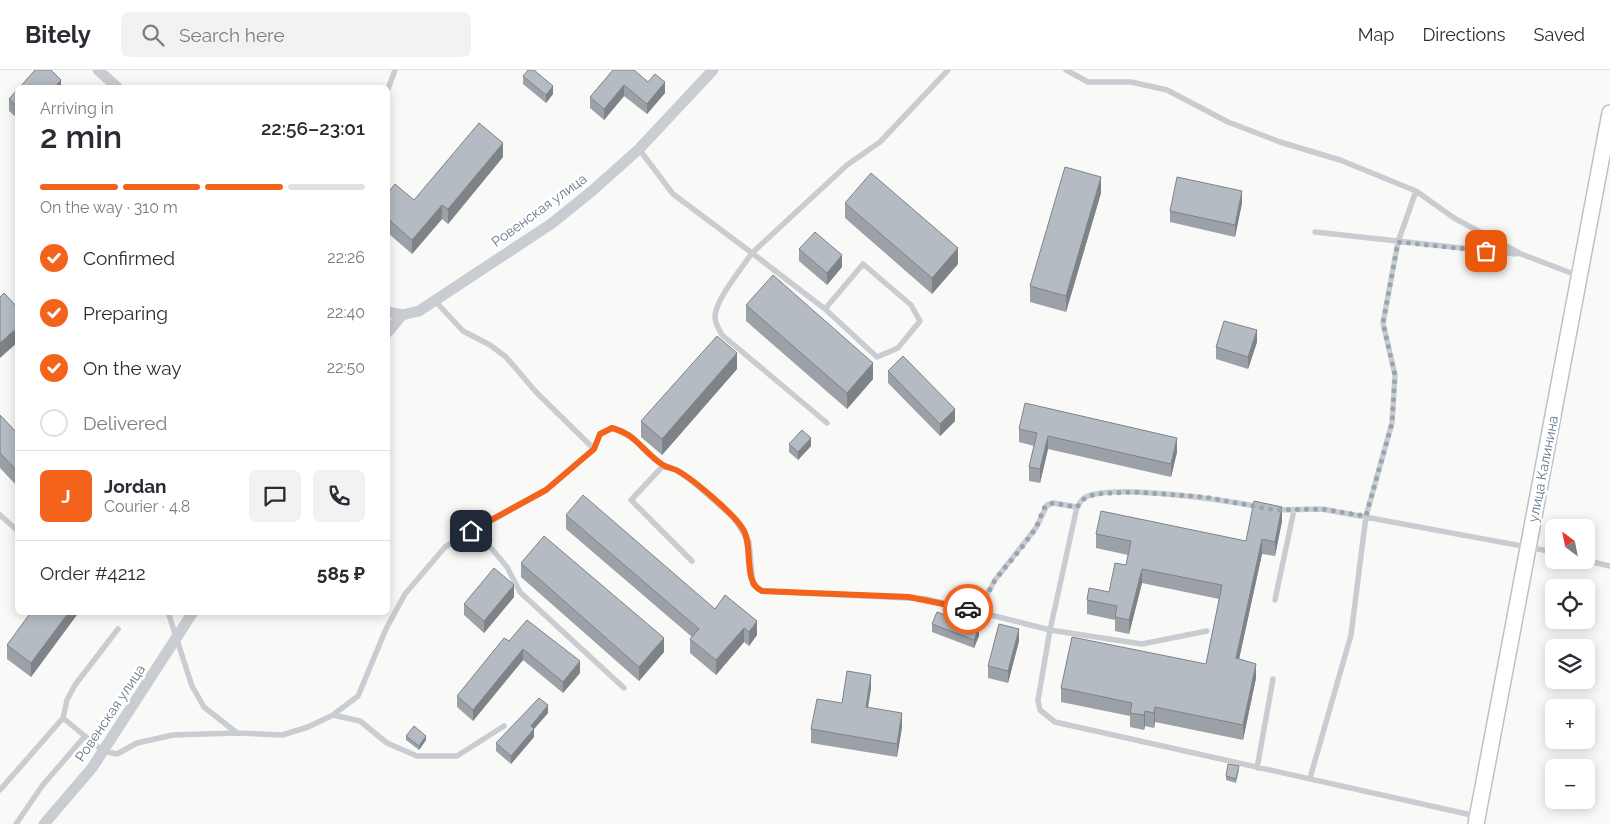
<!DOCTYPE html>
<html lang="en">
<head>
<meta charset="utf-8">
<style>
  :root { --surface:#fff; --page:#f2f2f3; --text:#2b2b33; --muted:#7c7c81; --line:#e1e1e2; --accent:#f4631c }
  body { margin:0; font-family:Raleway,sans-serif; background:var(--page); color:var(--text); height:100vh; display:flex; flex-direction:column; font-size:19px; white-space:nowrap }
  * { box-sizing:border-box; margin:0 }
  p { font-size:16px; color:var(--muted) }
  .icon { flex:none; width:28px; height:28px; fill:none; stroke:currentColor; stroke-width:2; stroke-linecap:round; stroke-linejoin:round }
  .map { position:relative; flex:1; overflow:hidden }
  .side { position:absolute; left:15px; top:15px; width:375px; height:530px; display:flex; flex-direction:column; background:var(--surface); border-radius:8px; box-shadow:0 2px 12px #0003 }
  .side>* { flex:none }
  .needle { width:32px; rotate:328deg }
  .tools { position:absolute; left:1545px; top:449px; display:grid; gap:10px }
  .tools a { display:grid; place-items:center; width:50px; height:50px; border-radius:8px; background:var(--surface); box-shadow:0 2px 12px #0003; font-size:25px }
  .pin { position:absolute; display:grid; place-items:center; width:42px; height:42px; color:#fff; margin:-21px; border-radius:10px; box-shadow:0 2px 8px #0006 }
  .courier { position:absolute; display:grid; place-items:center; width:50px; height:50px; margin:-25px; border:4px solid #f4631c; border-radius:50%; background:#fff; color:#222; box-shadow:0 1px 6px #0007 }
  .summary em { font-style:normal; font-weight:600 }
  .summary div { display:flex; flex-direction:column-reverse }
  .summary { display:flex; align-items:center; justify-content:space-between; height:85px; padding:0 25px }
  h1 { font-size:32px; font-weight:600; line-height:38px }
  .bar { display:grid; grid-template-columns:repeat(4,1fr); gap:8px 5px; align-content:center; height:60px; padding:0 25px }
  .bar i { height:6px; border-radius:4px; background:var(--line) }
  .bar .on { background:var(--accent) }
  .bar p { grid-column:span 4 }
  .line { display:flex; align-items:center; gap:12px; padding:0 25px; border-top:1px solid var(--line) }
  .line div { flex:1 }
  .round { display:grid; place-items:center; flex:none; width:52px; height:52px; border-radius:8px; background:var(--page) }
  ol { padding:0 25px; list-style:none }
  li { display:flex; align-items:center; gap:15px; height:55px }
  li p { margin-inline-start:auto }
  li .icon { padding:5px; border-radius:50%; background:var(--accent); color:#fff; stroke-width:4 }
  li:last-child { color:var(--muted) }
  li i { width:28px; height:28px; border:2px solid var(--line); border-radius:50% }
  header { display:flex; align-items:center; gap:30px; box-sizing:border-box; height:70px; padding:0 25px; background:var(--surface); border-bottom:1px solid var(--line) }
  header strong { font-size:24px }
  nav { display:flex; gap:28px; margin-inline-start:auto; font-size:18px }
  .search { width:350px; height:45px; background:var(--page); display:flex; align-items:center; gap:12px; box-sizing:border-box; padding:0 18px; border-radius:8px; color:var(--muted); font-size:19px }
  .map>svg:first-child { display:block }
</style>
</head>
<body>
<header>
<strong>Bitely</strong>
<div class="search"><svg class="icon" aria-label="search" viewBox="0 0 24 24"><circle cx="10" cy="10" r="6"/><path d="M15 15l6 6"/></svg>Search here</div>
<nav><a>Map</a><a>Directions</a><a>Saved</a></nav>
</header>
<div class="map">
<svg width="1610" height="754" viewBox="0 0 1610 754">
  <rect width="100%" height="100%" fill="#f9f9f7"/>
  <g fill="none" stroke-linecap="round" stroke-linejoin="round">
    <defs>
      <path id="secondary" d="M1476 754 1610 43"/>
    </defs>
    <!-- secondary casing -->
    <use href="#secondary" stroke="#bdc1c7" stroke-width="18"/>
    <!-- service -->
    <path stroke="#c9ccd1" stroke-width="5.5" d="M1066 0 1088 12H1131L1167 20 1228 52 1280 72 1340 90 1416 121 1454 148 1521 184 1579 206
      M388 19 395 0
      M639 79 673 124 752 183 847 95 880 72 948 0
      M1315 162 1516 184
      M436 232 463 261 490 275 506 287 536 322 594 379
      M825 239 863 194 911 235 920 251 898 278 877 287 825 239 752 183C742 198 715 230 715 247 715 254 719 259 722 265L827 353
      M18 330V351
      M663 396 631 430 692 491
      M1261 437C1229 431 1109 412 1084 428 1081 430 1079 435 1077 437L1050 560 1038 630 1040 640 1055 652 1476 746
      M1275 440 1322 439 1554 482
      M0 445 18 461
      M471 461 492 479 507 497 520 522 624 618
      M1584 490 1610 496
      M1275 530 1294 440
      M168 542 192 616 204 637 237 663 282 665 308 657 333 645 358 626 386 559 405 524 445 477 546 420 594 379 600 364 612 358 630 365 663 396 677 400 692 411 734 448 749 472 753 515 762 521 927 529 1050 560 1142 574 1207 561
      M977 542 995 510 1036 458 1047 435 1054 433 1077 437
      M333 645 360 651 387 673 417 686H457L504 656
      M63 648 103 681 117 684 137 673 173 665 237 663
      M1257 698 1273 609
      M1310 708 1351 565 1366 446 1392 353 1395 305 1383 253 1398 172 1416 121
      M0 720 63 648 67 630 75 615 118 559
      M16 754 42 716 85 666"/>
    <!-- minor -->
    <path stroke="#c9ccd1" stroke-width="11" d="M98 0 118 18
      M388 242 402 245 419 241 551 154 592 121 639 79 713 0
      M388 262 402 245
      M44 754 92 698 193 542"/>
    <!-- secondary -->
    <use href="#secondary" stroke="#fff" stroke-width="15"/>
  </g>
  <!-- wall -->
  <path fill="#9ba1a7" d="M613 0 648 12 665 23 647 44 624 26 604 50 590 38V27Z
    M523 6 553 24 546 33 523 14Z
    M18 19V49L9 41V29Z
    M503 87 448 154 442 149 412 184 388 163V123L414 130Z
    M1101 123 1066 242 1030 232V216Z
    M845 133 958 194 932 224 845 148Z
    M1242 133 1235 167 1170 152V141Z
    M799 179 842 197 827 215 799 191Z
    M746 235 873 309 847 339 746 251Z
    M1257 272 1248 299 1216 289V277Z
    M737 299 662 385 641 367V351Z
    M888 301 955 351 940 366 888 313Z
    M0 345 18 364V417L0 398Z
    M1019 359 1177 382 1171 407 1048 379 1040 413 1029 411V397L1034 376 1019 372Z
    M789 374 811 376 798 390 789 382Z
    M566 445 715 539 757 565 749 576 744 572 716 605 690 583V569L692 567 566 459Z
    M1282 451 1275 486 1262 484 1239 589 1256 608 1243 670 1155 652 1154 658 1145 656 1144 660 1130 657V646L1061 632V618L1206 594 1219 529 1142 513 1129 564 1115 561V550L1087 544V530L1109 522 1126 495 1128 485 1096 478V464L1246 471Z
    M521 493 664 582 639 611 521 507Z
    M514 527 484 563 464 545V534Z
    M79 542 31 607 7 589V575Z
    M932 554 979 566 974 578 932 562Z
    M509 571 580 603 563 623 523 590 473 651 457 637V626Z
    M1019 571 1008 613 988 608V596Z
    M871 618 868 637 902 657 897 687 811 673V659L842 633Z
    M548 643 534 659V667L511 694 496 681V673Z
    M406 666 426 670 419 680 406 670Z
    M1239 700 1236 713 1226 710V706Z"/>
  <!-- shaded-wall -->
  <path fill="#7e8388" d="M61 10V18H54Z
    M665 12V23L647 44V34Z
    M624 15V26L604 50V39Z
    M553 16V24L546 33V25Z
    M503 73V87L448 154V139Z
    M1101 107V123L1066 242V226Z
    M1242 121V133L1235 167V155Z
    M442 135V149L412 184V170Z
    M958 178V194L932 224V208Z
    M842 185V197L827 215V203Z
    M18 257V272L0 288V273Z
    M1257 260V272L1248 299V287Z
    M737 283V299L662 385V369Z
    M873 293V309L847 339V323Z
    M955 339V351L940 366V354Z
    M1048 366V379L1040 413V399Z
    M811 368V376L798 390V382Z
    M1177 368V382L1171 407V394Z
    M1282 437V451L1275 486V472Z
    M1262 469V484L1236 603V588Z
    M1142 499V513L1129 564V550Z
    M514 515V527L484 563V551Z
    M69 542H79L31 607V593Z
    M757 551V565L749 576V562Z
    M744 558V572L716 605V590Z
    M979 558V566L974 578V570Z
    M1019 559V571L1008 613V601Z
    M664 568V582L639 611V597Z
    M523 579V590L473 651V640Z
    M580 591V603L563 623V612Z
    M1256 594V608L1243 670V655Z
    M871 605V618L866 650V637Z
    M548 635V643L534 659V667L511 694V686L531 656Z
    M1155 637V652L1154 658V643Z
    M1145 641V656L1144 660V645Z
    M902 643V657L897 687V674Z
    M426 666V670L419 680V676Z"/>
  <!-- building -->
  <path fill="#b4bbc2" stroke="#7e8388" d="M35 0H51L61 10 54 18H19Z
    M528 0H534L553 16 546 25 523 6Z
    M613 0H634L648 12 655 4 665 12 647 34 624 15 604 39 590 27Z
    M18 19V37L9 29Z
    M479 53 503 73 448 139 442 135 412 170 388 149V123L395 114 414 130Z
    M1065 97 1101 107 1066 226 1030 216Z
    M871 103 958 178 932 208 845 133Z
    M1177 107 1242 121 1235 155 1170 141Z
    M815 162 842 185 827 203 799 179Z
    M773 205 873 293 847 323 746 235Z
    M4 223 18 238V257L0 273V227Z
    M1224 251 1257 260 1248 287 1216 277Z
    M717 266 737 283 662 369 641 351Z
    M903 286 955 339 940 354 888 301Z
    M1025 333 1177 368 1171 394 1048 366 1040 399 1029 397 1037 363 1019 359Z
    M0 345 18 364V402L0 383Z
    M802 360 811 368 798 382 789 374Z
    M583 425 715 539 725 525 757 551 749 562 744 558 716 590 690 569 699 559 566 445Z
    M1254 431 1282 437 1275 472 1262 469 1236 588 1256 594 1243 655 1155 637 1154 643 1145 641 1144 645 1130 643 1132 633 1061 618 1072 567 1206 594 1222 515 1142 499 1129 550 1115 547 1117 536 1087 530 1089 518 1109 522 1115 493 1126 495 1131 471 1096 464 1101 441 1246 471Z
    M544 466 664 568 639 597 521 493Z
    M494 498 514 515 484 551 464 534Z
    M31 542H69L31 593 7 575Z
    M937 542 979 558 974 570 932 554Z
    M527 550 580 591 563 612 523 579 473 640 457 626 504 568 509 571Z
    M999 554 1019 559 1008 601 988 596Z
    M847 601 871 605 866 637 902 643 897 674 811 659 817 629 842 633Z
    M539 628 548 635 531 656 534 659 511 686 496 673Z
    M414 656 426 666 419 676 406 666Z
    M1228 694 1239 696 1236 709 1226 706Z"/>
  <g fill="none" stroke-linecap="round" stroke-linejoin="round">
    <!-- done -->
    <path stroke="#99a4b1" stroke-width="5" stroke-dasharray="0 9" d="M968 539 978 542 995 510 1022 477 1036 458 1044 438 1051 433 1077 437 1084 429 1095 424 1134 422 1205 427 1274 440 1322 439 1366 446 1392 353 1395 305 1383 253 1398 172 1486 181"/>
    <!-- route -->
    <path stroke="#f4631c" stroke-width="6" d="M471 461 546 420 594 379 600 364 612 358C638 365 643 383 663 395 668 398 673 398 678 401 694 410 734 444 743 459 754 477 742 512 762 521L909 527 968 539"/>
  </g>
  <g text-anchor="middle" stroke-width="5" stroke-linejoin="round" paint-order="stroke">
    <!-- street labels -->
    <g font-size="14" fill="#65768b" stroke="#fff">
      <text transform="translate(539 140) rotate(-36)" y="5">Ровенская улица</text>
      <text transform="translate(1543 399) rotate(-79)" y="5">улица Калинина</text>
      <text transform="translate(110 643) rotate(-56)" y="5">Ровенская улица</text>
    </g>
  </g>
</svg>
<div class="tools">
<a><svg class="needle" viewBox="-14 -14 28 28"><path d="M0-13l5 13h-10z" fill="#e53935"/><path d="M0 13l5-13h-10z" fill="#7c7c81"/></svg></a>
<a><svg class="icon" aria-label="locate" viewBox="0 0 24 24"><circle cx="12" cy="12" r="6"/><path d="M12 2v4M12 18v4M2 12h4M18 12h4"/></svg></a>
<a><svg class="icon" aria-label="layers" viewBox="0 0 24 24"><path d="M12 4l9 5-9 5-9-5zM3 14l9 5 9-5"/></svg></a>
<a>+</a>
<a>−</a>
</div>
<div class="pin" style="left:1486px;top:181px;background:#ea580c"><svg class="icon" aria-label="bag" viewBox="0 0 24 24"><path d="M5 8h14l-1 12H6zM9 8a3 3 0 0 1 6 0"/></svg></div>
<div class="pin" style="left:471px;top:461px;background:#1f2937"><svg class="icon" aria-label="home" viewBox="0 0 24 24"><path d="M3 11l9-7 9 7M6 9v11h12V9"/></svg></div>
<div class="courier" style="left:968px;top:539px"><svg class="icon" aria-label="car" viewBox="0 0 24 24"><path d="M5 17H2v-5l4-1 3-4h7l3 4 3 1v5h-3M9 17h6M6 11h13"/><circle cx="7" cy="17" r="2"/><circle cx="17" cy="17" r="2"/></svg></div>
<section class="side">
<div class="summary"><div><h1>2 min</h1><p>Arriving in</p></div><em>22:56–23:01</em></div>
<div class="bar"><i class="on"></i><i class="on"></i><i class="on"></i><i></i><p>On the way · 310 m</p></div>
<ol>
<li><svg class="icon" aria-label="check" viewBox="0 0 24 24"><path d="M5 12l5 5 9-10"/></svg>Confirmed<p>22:26</p></li>
<li><svg class="icon" aria-label="check" viewBox="0 0 24 24"><path d="M5 12l5 5 9-10"/></svg>Preparing<p>22:40</p></li>
<li><svg class="icon" aria-label="check" viewBox="0 0 24 24"><path d="M5 12l5 5 9-10"/></svg>On the way<p>22:50</p></li>
<li><i></i>Delivered</li>
</ol>
<div class="line" style="height:90px"><b class="round" style="background:var(--accent);color:#fff">J</b><div><b>Jordan</b><p>Courier · 4.8</p></div><a class="round"><svg class="icon" aria-label="chat" viewBox="0 0 24 24"><path d="M4 5h16v11H9l-5 4z"/></svg></a><a class="round"><svg class="icon" aria-label="phone" viewBox="0 0 24 24"><path d="M5 4h4l2 5-3 2q2 4 5 5l2-3 5 2v4C11 20 4 13 5 4z"/></svg></a></div>
<div class="line" style="height:65px"><div>Order #4212</div><b>585 ₽</b></div>
</section>
</div>
</body>
</html>
